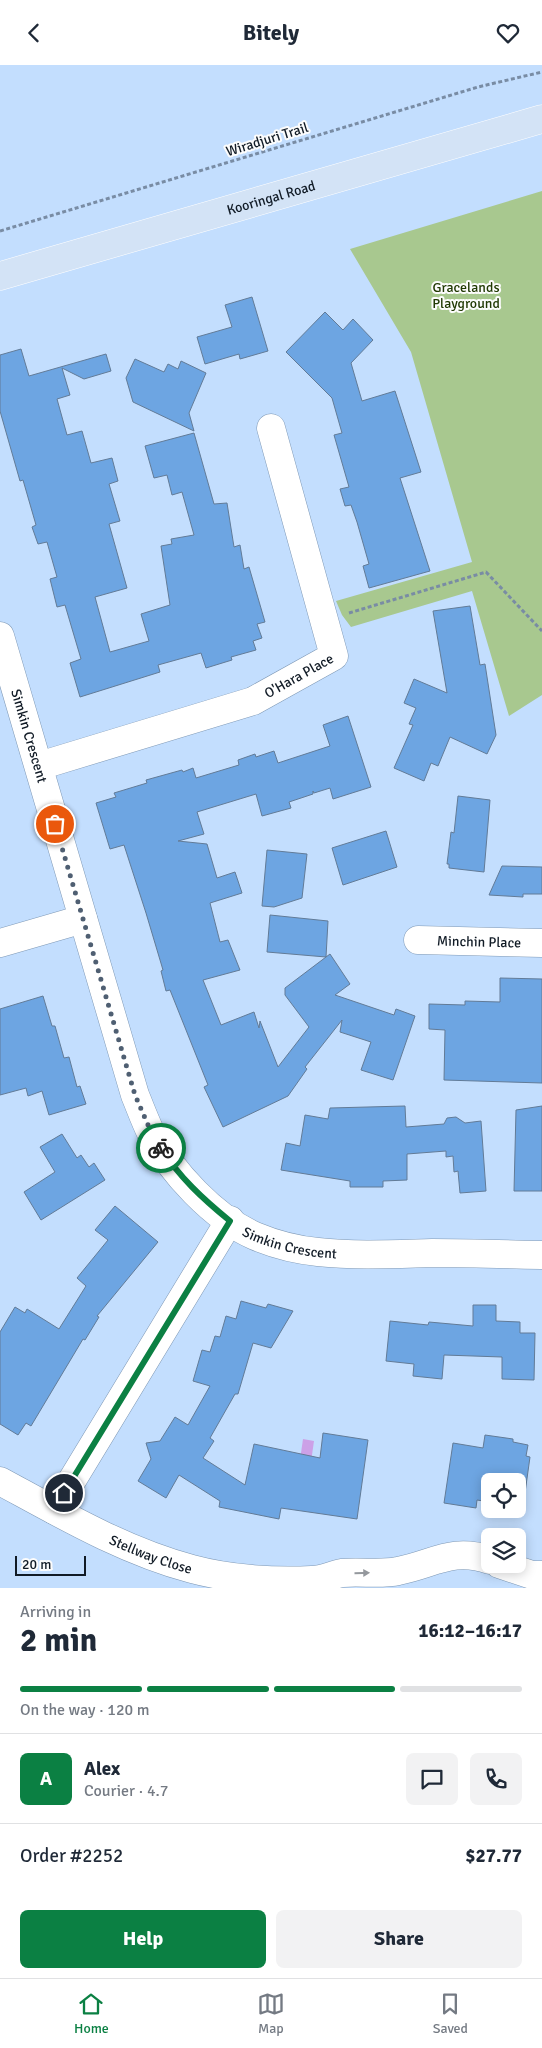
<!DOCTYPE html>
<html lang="en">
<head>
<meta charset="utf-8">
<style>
  :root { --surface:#fff; --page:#f2f2f3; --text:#1f2937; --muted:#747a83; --line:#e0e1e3; --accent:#0b8043 }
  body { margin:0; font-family:Signika,sans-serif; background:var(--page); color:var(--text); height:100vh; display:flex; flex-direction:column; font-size:19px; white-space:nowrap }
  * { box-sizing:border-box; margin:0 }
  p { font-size:16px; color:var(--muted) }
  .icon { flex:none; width:28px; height:28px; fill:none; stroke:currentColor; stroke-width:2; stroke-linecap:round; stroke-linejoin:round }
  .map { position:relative; height:1523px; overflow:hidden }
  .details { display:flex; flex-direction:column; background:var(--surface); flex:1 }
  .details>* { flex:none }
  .controls { position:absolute; left:481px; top:1408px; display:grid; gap:10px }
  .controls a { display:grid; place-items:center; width:45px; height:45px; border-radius:8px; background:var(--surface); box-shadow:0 2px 12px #0003; font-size:25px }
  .scale { position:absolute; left:15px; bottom:12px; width:71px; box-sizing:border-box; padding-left:5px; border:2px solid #111b26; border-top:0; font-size:14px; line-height:18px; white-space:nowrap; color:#111b26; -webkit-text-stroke:4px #fcfcfc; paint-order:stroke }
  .pin { position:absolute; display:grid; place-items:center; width:42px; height:42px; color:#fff; margin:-21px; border:2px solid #fff; border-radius:50%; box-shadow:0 1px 5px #0007 }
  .courier { position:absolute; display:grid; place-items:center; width:50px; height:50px; margin:-25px; border:4px solid #0b8043; border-radius:50%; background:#fff; color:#222; box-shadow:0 1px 6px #0007 }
  .overview em { font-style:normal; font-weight:700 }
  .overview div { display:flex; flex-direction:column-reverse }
  .overview { display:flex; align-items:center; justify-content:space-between; height:85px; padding:0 20px }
  h1 { font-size:32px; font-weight:700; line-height:38px }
  .bar { display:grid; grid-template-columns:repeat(4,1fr); gap:8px 5px; align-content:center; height:60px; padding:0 20px }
  .bar i { height:6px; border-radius:4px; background:var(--line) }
  .bar .active { background:var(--accent) }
  .bar p { grid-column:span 4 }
  .line { display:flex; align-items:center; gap:12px; padding:0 20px; border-top:1px solid var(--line) }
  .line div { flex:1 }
  .round { display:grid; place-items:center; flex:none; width:52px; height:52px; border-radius:8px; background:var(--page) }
  .button { display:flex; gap:10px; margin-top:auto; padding:10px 20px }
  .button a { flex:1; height:58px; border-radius:8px; background:var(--accent); color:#fff; font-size:20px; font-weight:700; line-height:58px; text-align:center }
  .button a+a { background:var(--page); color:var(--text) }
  header { display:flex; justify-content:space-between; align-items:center; height:65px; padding:0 20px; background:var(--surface); font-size:22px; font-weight:700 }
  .tabs { display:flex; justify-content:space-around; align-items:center; height:70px; border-top:1px solid var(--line); background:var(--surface); font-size:14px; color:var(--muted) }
  .tabs a { display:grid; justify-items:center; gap:2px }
  .tabs .active { color:var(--accent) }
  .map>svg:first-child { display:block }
</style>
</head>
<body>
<header><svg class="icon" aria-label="back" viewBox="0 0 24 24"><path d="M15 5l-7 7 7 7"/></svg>Bitely<svg class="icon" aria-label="heart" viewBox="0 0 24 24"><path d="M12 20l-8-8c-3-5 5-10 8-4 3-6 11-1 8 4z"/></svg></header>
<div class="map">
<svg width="542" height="1523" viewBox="0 0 542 1523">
  <rect width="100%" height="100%" fill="#c3defe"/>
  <!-- green -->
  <path fill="#a8c88f" d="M542 126V630L509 651 472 526 351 562 342 550 336 536 472 497 411 287 350 184Z"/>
  <!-- water -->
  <path fill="#cca1e7" d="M303 1374 314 1376 310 1404 299 1402Z"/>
  <!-- building -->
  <path fill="#6da5e2" stroke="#627b97" d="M252 232 268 286 240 294 239 289 205 299 197 272 232 262 225 240Z
    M325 247 343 265 353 254 373 275 351 298 362 336 395 326 421 407 400 413 430 506 369 523 363 501 369 499 357 457 351 440 345 441 340 424 349 422 334 370 342 368 332 333 286 287Z
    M21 284 29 311 106 289 111 306 84 314 62 303 70 330 57 334 67 370 82 366 91 398 112 393 118 416 109 419 120 456 109 459 127 523 95 532 110 587 149 576 141 549 170 540 161 481 172 479 171 474 194 470 182 427 172 430 167 410 154 413 145 381 194 368 214 439 227 438 234 482 240 480 244 504 249 502 265 557 257 559 262 573 253 576 256 585 231 592 232 595 206 603 201 588 158 600 160 607 80 632 70 598 81 594 65 540 57 542 50 514 57 512 47 477 38 479 32 462 36 460 23 415 20 416 0 346V290Z
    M135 294 164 307 168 299 178 304 181 296 206 308 189 348 194 366 133 337 126 313Z
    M470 541 480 600 485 599 496 670 487 689 450 672 438 701 431 698 424 716 394 703 413 660 409 659 416 643 404 638 414 614 447 628 433 546Z
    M348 651 371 722 333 734 330 723 314 728 313 726V729L289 737 291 743 262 751 256 729 197 747 204 769 178 776 207 779 217 813 235 807 242 828 210 838 220 877 228 875 240 905 203 915 221 960 254 947 259 963 260 956 278 1002 309 962 285 930V923L326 892 267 887 270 850 328 856 326 892 330 889 350 919 335 930 394 950 396 944 415 951 393 1015 361 1005 371 977 340 967 342 955 305 1002 307 1004 288 1031 223 1062 204 1022 208 1020 170 925 166 926 161 906 163 905 146 848 124 780 110 784 96 738 116 732 114 728 147 718 146 715 182 705 183 707 193 703 196 713 239 700 238 695 255 689 256 692 274 686 278 698 330 681 323 660Z
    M458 731 490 735 484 807 449 803V799H447L451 767 454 768Z
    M386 766 397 802 343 820 332 783Z
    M267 785 307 789 302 833 274 842 262 841Z
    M502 801 542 802V829H523V832L489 830Z
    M500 913 542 914V1018L444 1015 445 965 429 964V939L465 940V936L500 937Z
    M43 931 52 961H55L64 993 69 992 77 1022 80 1021 86 1039 49 1050 42 1026 28 1031 26 1023 0 1030V944Z
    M405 1041 406 1062 444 1059 447 1053 456 1052 465 1058 481 1056 486 1126 460 1128 458 1106 454 1107 453 1091 446 1092V1086L407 1089V1115L383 1116V1122H350V1116L281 1105 286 1078 300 1081 305 1050 328 1054 330 1043Z
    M542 1041V1126H514L516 1045Z
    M62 1069 77 1093 81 1090 89 1102 94 1098 105 1115 41 1155 24 1127 55 1107 40 1082Z
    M115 1141 158 1177 97 1251 99 1252 85 1275 83 1274 31 1361 26 1358 18 1370 0 1359V1267L15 1242 25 1248 27 1244 59 1264 86 1221 77 1213 108 1175 95 1165Z
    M241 1236 266 1243 268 1239 293 1246 271 1283 253 1278 238 1329H235L210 1373 214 1376 203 1393 245 1420 254 1379 320 1393 323 1368 368 1375 357 1454 281 1443 279 1454 219 1442 220 1436 179 1410 166 1433 138 1416 151 1394 146 1378 160 1376 175 1352 188 1360 210 1321 193 1316 202 1285 210 1287 215 1271 220 1272 226 1251 236 1254Z
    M473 1240H496V1256L520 1257V1268H535L534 1315 502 1314V1292L444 1290 442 1314 413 1311 414 1299 386 1296 390 1256 428 1260 429 1257 473 1261Z
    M485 1370 513 1374V1377L528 1380 526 1391 530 1392 523 1442 518 1441V1416H490V1437L477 1435 476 1443 444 1438 453 1378 483 1383Z"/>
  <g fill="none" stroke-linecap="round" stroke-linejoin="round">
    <defs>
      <g id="minor">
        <path id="s1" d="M0 571 135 1030C140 1042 145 1056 151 1068 171 1107 214 1153 255 1171 274 1179 298 1185 318 1187 356 1191 394 1189 432 1188 468 1188 505 1189 542 1190"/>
        <path id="s2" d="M39 701 253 636 334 591 271 363"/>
        <path id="s3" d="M418 875 542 878"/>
        <path d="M0 878 83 854"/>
        <path id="s4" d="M0 1416C61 1449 124 1486 192 1504 229 1514 274 1517 312 1515 322 1515 332 1510 342 1508 361 1506 380 1510 398 1506 434 1499 452 1482 490 1495"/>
        <path d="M54 1445 230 1155"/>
        <path d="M499 1499 532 1510H542"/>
      </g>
      <g id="major">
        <path id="s5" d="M0 211 542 54"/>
      </g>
    </defs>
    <!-- minor casing -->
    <use href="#minor" stroke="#7e98b5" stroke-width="29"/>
    <!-- major casing -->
    <use href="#major" stroke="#fff" stroke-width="29"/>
    <!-- path -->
    <path stroke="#798ca4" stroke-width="3" stroke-dasharray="4 2.5" stroke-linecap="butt" d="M0 166 478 22 542 7
      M349 548 486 507 542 566"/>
    <!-- minor -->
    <use href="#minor" stroke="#fff" stroke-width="28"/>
    <!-- major -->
    <use href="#major" stroke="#d3e3f6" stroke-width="28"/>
  </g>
  <!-- one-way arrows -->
  <defs><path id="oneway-solid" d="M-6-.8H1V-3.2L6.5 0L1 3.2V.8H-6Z" transform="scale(1.25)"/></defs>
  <use fill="#94989d" href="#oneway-solid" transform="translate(362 1508) rotate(-1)"/>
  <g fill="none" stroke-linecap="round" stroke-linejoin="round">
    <!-- done -->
    <path stroke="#4f5f72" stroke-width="5" stroke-dasharray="0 9" d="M55 759 135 1030 152 1069 161 1083"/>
    <!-- route -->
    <path stroke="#0b8043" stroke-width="6" d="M64 1428 230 1156C203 1134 179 1112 161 1083"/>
  </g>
  <g text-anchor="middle" stroke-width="4" stroke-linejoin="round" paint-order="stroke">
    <!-- street labels -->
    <g font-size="14" fill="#111b26" stroke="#fcfcfc">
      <text transform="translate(267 74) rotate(-17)" y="5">Wiradjuri Trail</text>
      <text dy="5" stroke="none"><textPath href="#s5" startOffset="282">Kooringal Road</textPath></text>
      <text dy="5" stroke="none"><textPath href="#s2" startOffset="276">O'Hara Place</textPath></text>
      <text dy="5" stroke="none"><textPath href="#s1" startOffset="104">Simkin Crescent</textPath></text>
      <text dy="5" stroke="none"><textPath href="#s3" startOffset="61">Minchin Place</textPath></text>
      <text dy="5" stroke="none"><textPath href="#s1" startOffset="704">Simkin Crescent</textPath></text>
      <text dy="5" stroke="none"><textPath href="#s4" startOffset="168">Stellway Close</textPath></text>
    </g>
    <!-- park labels -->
    <g font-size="14" fill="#203903" stroke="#fcfcfc">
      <text x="466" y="227">Gracelands<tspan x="466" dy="16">Playground</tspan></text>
    </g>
  </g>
</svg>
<div class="controls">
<a><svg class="icon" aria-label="locate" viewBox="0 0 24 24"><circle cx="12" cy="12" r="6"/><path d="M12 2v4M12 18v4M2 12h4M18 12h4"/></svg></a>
<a><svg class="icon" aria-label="layers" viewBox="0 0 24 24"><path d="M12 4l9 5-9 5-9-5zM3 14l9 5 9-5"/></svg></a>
</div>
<div class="scale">20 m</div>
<div class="pin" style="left:55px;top:759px;background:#ea580c"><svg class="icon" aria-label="bag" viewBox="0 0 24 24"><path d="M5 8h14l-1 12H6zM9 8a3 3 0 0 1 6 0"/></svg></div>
<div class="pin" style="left:64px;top:1428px;background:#1f2937"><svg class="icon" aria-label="home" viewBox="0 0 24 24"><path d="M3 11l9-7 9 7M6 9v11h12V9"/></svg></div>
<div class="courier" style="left:161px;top:1083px"><svg class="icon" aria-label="bike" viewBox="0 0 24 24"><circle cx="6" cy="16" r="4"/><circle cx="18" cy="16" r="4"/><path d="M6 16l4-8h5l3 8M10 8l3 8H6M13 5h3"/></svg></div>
</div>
<section class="details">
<div class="overview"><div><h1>2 min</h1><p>Arriving in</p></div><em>16:12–16:17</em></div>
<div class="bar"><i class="active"></i><i class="active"></i><i class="active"></i><i></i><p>On the way · 120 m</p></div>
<div class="line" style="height:90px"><b class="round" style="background:var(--accent);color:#fff">A</b><div><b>Alex</b><p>Courier · 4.7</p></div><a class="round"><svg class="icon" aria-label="chat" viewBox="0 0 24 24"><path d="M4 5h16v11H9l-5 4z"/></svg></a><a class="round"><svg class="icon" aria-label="phone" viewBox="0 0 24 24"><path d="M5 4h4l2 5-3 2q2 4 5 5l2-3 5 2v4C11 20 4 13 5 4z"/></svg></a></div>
<div class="line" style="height:65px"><div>Order #2252</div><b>$27.77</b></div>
<div class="button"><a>Help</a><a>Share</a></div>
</section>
<nav class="tabs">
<a class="active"><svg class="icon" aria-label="home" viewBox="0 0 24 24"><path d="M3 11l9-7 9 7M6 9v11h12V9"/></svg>Home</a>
<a><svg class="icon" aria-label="map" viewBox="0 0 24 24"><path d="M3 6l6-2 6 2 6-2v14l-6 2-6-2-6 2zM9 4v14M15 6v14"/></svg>Map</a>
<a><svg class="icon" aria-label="saved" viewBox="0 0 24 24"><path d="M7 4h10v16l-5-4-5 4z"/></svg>Saved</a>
</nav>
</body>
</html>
